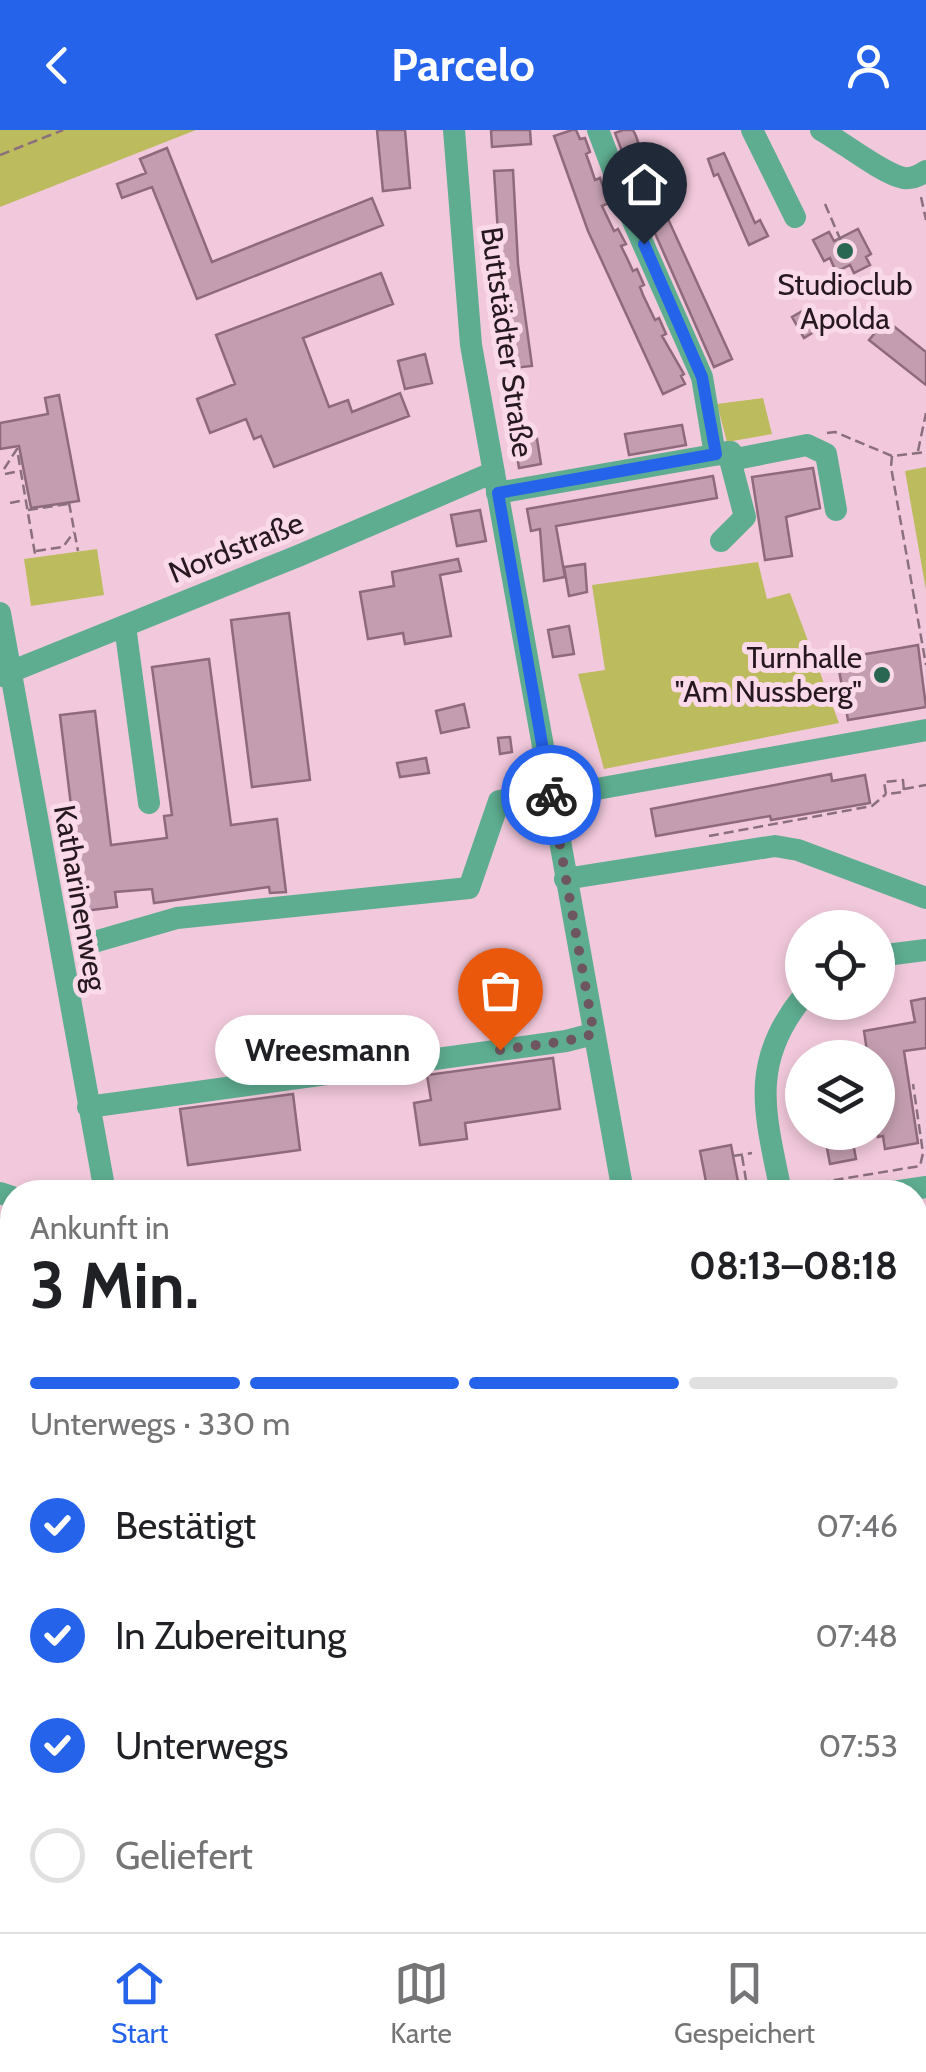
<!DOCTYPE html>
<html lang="de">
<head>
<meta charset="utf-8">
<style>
  :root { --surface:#fff; --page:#f6f6f6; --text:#202124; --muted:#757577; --line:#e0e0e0; --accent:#2563eb }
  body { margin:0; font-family:Cabin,sans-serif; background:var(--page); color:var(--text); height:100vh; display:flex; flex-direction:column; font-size:38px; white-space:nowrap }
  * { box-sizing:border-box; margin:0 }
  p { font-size:32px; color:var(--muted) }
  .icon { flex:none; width:55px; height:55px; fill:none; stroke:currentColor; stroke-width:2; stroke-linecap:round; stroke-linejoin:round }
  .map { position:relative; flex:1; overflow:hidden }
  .sheet { position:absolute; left:0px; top:1050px; width:928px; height:752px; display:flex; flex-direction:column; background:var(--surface); border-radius:40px 40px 0 0; box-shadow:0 5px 15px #0003 }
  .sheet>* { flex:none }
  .fabs { position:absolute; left:785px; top:780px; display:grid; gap:20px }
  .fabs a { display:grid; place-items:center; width:110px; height:110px; border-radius:50%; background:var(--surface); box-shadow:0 5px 15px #0003; font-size:50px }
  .pin { position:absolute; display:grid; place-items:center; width:85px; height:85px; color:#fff; margin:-102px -42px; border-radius:50% 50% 50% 0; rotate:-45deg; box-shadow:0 0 10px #0007 }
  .pin .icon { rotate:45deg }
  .courier { position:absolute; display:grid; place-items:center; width:100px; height:100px; margin:-50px; border:8px solid #2563eb; border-radius:50%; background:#fff; color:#222; box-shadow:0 2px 12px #0007 }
  .bubble { position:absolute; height:70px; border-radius:35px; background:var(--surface); box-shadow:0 5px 15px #0003; font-size:32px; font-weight:700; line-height:70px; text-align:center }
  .overview em { font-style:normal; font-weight:700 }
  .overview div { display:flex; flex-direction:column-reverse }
  .overview { display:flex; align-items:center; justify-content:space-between; height:170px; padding:0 30px }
  h1 { font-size:65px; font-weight:700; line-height:75px }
  .bar { display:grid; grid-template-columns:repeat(4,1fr); gap:15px 10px; align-content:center; height:120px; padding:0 30px }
  .bar i { height:12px; border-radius:8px; background:var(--line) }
  .bar .current { background:var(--accent) }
  .bar p { grid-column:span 4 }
  ol { padding:0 30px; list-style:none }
  li { display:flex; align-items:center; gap:30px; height:110px }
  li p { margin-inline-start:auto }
  li .icon { padding:10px; border-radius:50%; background:var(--accent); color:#fff; stroke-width:4 }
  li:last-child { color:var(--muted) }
  li i { width:55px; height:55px; border:5px solid var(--line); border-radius:50% }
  header { display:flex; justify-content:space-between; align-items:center; height:130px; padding:0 30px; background:var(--accent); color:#fff; font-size:45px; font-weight:700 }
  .tab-bar { display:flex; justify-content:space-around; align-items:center; height:140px; border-top:2px solid var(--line); background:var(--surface); font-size:28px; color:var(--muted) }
  .tab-bar a { display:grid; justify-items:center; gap:5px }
  .tab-bar .current { color:var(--accent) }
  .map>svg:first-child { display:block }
</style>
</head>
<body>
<header><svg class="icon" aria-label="back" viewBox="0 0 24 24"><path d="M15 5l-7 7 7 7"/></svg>Parcelo<svg class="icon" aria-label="person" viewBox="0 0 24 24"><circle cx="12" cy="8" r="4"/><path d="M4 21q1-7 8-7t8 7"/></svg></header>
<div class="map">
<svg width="926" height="1802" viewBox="0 0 926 1802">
  <rect width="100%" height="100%" fill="#f2c9dc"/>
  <!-- green -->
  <path fill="#bcbb5d" d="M0 0H196L0 77Z
    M763 268 772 304 727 312 717 274Z
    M926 337V460L905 341Z
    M97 419 104 465 31 476 24 429Z
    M758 432 767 469 790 463 839 593 604 639 578 544 605 540 592 455Z
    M926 1080V1258L915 1207V1081Z
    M12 1185V1663L0 1671V1187Z
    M12 1734V1790H35L14 1802H0V1736Z"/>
  <!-- building -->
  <path fill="#c49eb0" stroke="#8e6a7c" stroke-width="2.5" d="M377 0H405L410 58 383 61Z
    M491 0H530L531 14 492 17Z
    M572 0H576L580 9 585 8 590 22 586 24 590 35 595 50 600 48 609 73 602 76 614 101 618 99 626 114 621 116 627 128 633 141 637 139 644 155 640 157 643 165 655 190 659 188 666 204 662 206 684 244 681 246 685 254 663 264 588 101 554 6Z
    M623 0H633L636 6 653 56 732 229 714 237 643 76 615 3Z
    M167 18 212 132 372 68 383 95 197 169 152 57 122 68 117 54 146 43 140 29Z
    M724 23 755 93 760 90 768 106 749 115 718 44 714 46 708 29Z
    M513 40 518 134 532 236 513 238 501 150 494 41Z
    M858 99 871 124 866 127 870 135 854 143 850 135 836 142 830 128 824 131 813 110 829 102 834 111Z
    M381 143 393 174 303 208 329 277 348 270 352 282 400 263 409 286 274 337 261 306 254 309 246 289 210 303 197 269 235 254 216 205Z
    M806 179 817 200 804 208 792 187Z
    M886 190 926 222V255L869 210Z
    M425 224 432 253 405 259 398 231Z
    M59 265 79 371 31 378 19 316 0 319V293L48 284 45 268Z
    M682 295 686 315 629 325 625 304Z
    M537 309 541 334 519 338 515 313Z
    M813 338 820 378 786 387 792 426 765 430 752 347Z
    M713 346 717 368 556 396 565 447 544 451 540 399 531 401 527 379Z
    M480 380 486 411 457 416 451 385Z
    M458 429 461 441 440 445 451 506 405 514 403 503 368 509 360 462 394 456 392 442Z
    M585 434 587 462 569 466 564 437Z
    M289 483 310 650 252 657 231 490Z
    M569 496 574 524 553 527 548 500Z
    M918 515 926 577 848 590 837 529Z
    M209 529 231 695 277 689 286 762 270 763 269 757 154 773 152 759 115 762 117 777 75 782 69 726 77 725 60 585 95 581 111 715 167 708 164 686 172 685 152 537Z
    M464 574 469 597 441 603 436 581Z
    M510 607 512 622 500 624 498 608Z
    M426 628 429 643 400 647 397 633Z
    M831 644 832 651 865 645 870 673 771 690 770 686 656 706 651 679Z
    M926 868V918L904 921 918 1013 885 1019 883 1006 878 1007V928H868L864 901 915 892 911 871Z
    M553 928 560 979 465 993 467 1009 420 1015 414 973 431 970 427 945Z
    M293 964 300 1020 188 1035 180 979Z
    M824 1002H851L856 1029 830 1034Z
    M731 1015 740 1062H708L700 1021Z"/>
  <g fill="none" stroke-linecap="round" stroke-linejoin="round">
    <!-- path -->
    <path stroke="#8b6f7c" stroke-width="2.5" stroke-dasharray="10 5" stroke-linecap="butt" d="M0 25 63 0
      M921 67 926 90
      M825 74 841 111
      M827 303 835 302 892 326 926 322
      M918 321 926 283
      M892 326 891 337 926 535
      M4 339 17 319 35 424
      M5 344 19 341
      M10 373 24 370
      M69 373 78 421
      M28 380 68 374
      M36 421 63 417 74 402
      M903 650 904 662 886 664 884 652Z
      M904 659 926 655
      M709 706 872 676 886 664
      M733 1026 752 1023
      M742 1026 748 1062
      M804 1055 920 1036 923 1023 913 954
      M0 1161 12 1157
      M0 1330 12 1335
      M0 1504 12 1502
      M0 1603 12 1597
      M0 1680 12 1676"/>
    <!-- minor -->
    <path stroke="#5ead91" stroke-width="22" d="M454 0 471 215 623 1062
      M598 0 629 82 702 247 715 325
      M752 0 795 87
      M821 0C841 11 884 45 904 48 913 49 919 46 926 41
      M728 322 736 329 807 315 826 324 836 380
      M497 363 731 322
      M721 411 745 387 728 322
      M0 483 105 1062
      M125 496 149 673
      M0 546 298 426 494 342
      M552 667 926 600
      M565 749 775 716 798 720 926 768
      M87 814 177 788 469 758 499 671 550 661
      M878 826 926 820
      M88 977 566 911 593 904
      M781 1062C766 986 748 935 802 868
      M893 1062 926 1057
      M0 1063 12 1067
      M915 1297 926 1290
      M0 1723 12 1721
      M162 1790 176 1802
      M747 1790 749 1802
      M207 1802 219 1790"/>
    <!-- major -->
    <path stroke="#107c5f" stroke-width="28" d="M915 1404 926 1396
      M412 1802 421 1790"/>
  </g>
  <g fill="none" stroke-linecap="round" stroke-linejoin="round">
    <!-- done -->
    <path stroke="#6e5661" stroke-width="10" stroke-dasharray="0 18" d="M500 920 566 911 594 904 551 665"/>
    <!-- route -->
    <path stroke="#2563eb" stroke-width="12" d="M551 665 498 363 716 324 702 247 644 114"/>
  </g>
  <!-- markers -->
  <g fill="#2a6752" stroke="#fad9e8" stroke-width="4">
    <circle cx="845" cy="121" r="10"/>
    <circle cx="882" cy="545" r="10"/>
  </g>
  <g text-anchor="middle" stroke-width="10" stroke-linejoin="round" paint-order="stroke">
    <!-- poi labels -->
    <g font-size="30" fill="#27181f" stroke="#fad9e8">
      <text x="845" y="165">Studioclub<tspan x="845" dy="34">Apolda</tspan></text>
      <text x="862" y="538" text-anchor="end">Turnhalle<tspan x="862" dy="34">"Am Nussberg"</tspan></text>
    </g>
    <!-- street labels -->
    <g font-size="30" fill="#27181f" stroke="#fad9e8">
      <text transform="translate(507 212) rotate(82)" y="10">Buttstädter Straße</text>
      <text transform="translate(236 418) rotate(-22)" y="10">Nordstraße</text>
      <text transform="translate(80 768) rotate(80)" y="10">Katharinenweg</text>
    </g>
  </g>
</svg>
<div class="fabs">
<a><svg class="icon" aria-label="locate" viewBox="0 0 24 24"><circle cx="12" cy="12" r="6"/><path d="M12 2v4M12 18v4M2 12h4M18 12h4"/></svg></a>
<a><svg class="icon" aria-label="layers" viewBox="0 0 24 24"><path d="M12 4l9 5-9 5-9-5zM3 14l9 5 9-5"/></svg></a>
</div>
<div class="pin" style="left:500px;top:920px;background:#ea580c"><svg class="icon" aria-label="bag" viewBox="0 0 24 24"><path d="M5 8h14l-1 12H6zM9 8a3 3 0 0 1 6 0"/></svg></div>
<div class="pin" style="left:644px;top:114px;background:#1f2937"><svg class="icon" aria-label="home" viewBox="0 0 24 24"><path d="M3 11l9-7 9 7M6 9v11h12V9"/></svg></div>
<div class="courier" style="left:551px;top:665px"><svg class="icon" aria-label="bike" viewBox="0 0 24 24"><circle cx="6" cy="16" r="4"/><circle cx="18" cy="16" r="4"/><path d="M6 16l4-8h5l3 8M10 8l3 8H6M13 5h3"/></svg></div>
<div class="bubble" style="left:215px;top:885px;width:225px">Wreesmann</div>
<section class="sheet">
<div class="overview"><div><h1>3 Min.</h1><p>Ankunft in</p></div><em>08:13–08:18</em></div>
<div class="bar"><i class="current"></i><i class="current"></i><i class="current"></i><i></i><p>Unterwegs · 330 m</p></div>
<ol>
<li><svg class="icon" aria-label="check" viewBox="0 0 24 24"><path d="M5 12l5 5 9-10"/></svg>Bestätigt<p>07:46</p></li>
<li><svg class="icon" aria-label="check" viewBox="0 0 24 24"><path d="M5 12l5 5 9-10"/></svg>In Zubereitung<p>07:48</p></li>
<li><svg class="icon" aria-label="check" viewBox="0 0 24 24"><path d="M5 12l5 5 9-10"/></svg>Unterwegs<p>07:53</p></li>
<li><i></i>Geliefert</li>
</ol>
</section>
</div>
<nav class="tab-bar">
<a class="current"><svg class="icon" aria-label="home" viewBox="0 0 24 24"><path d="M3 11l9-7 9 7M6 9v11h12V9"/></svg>Start</a>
<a><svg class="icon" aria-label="map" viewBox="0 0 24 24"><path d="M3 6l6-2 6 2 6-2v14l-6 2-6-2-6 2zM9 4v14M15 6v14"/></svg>Karte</a>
<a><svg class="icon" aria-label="saved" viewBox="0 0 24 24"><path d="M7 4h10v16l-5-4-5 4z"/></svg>Gespeichert</a>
</nav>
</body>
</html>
